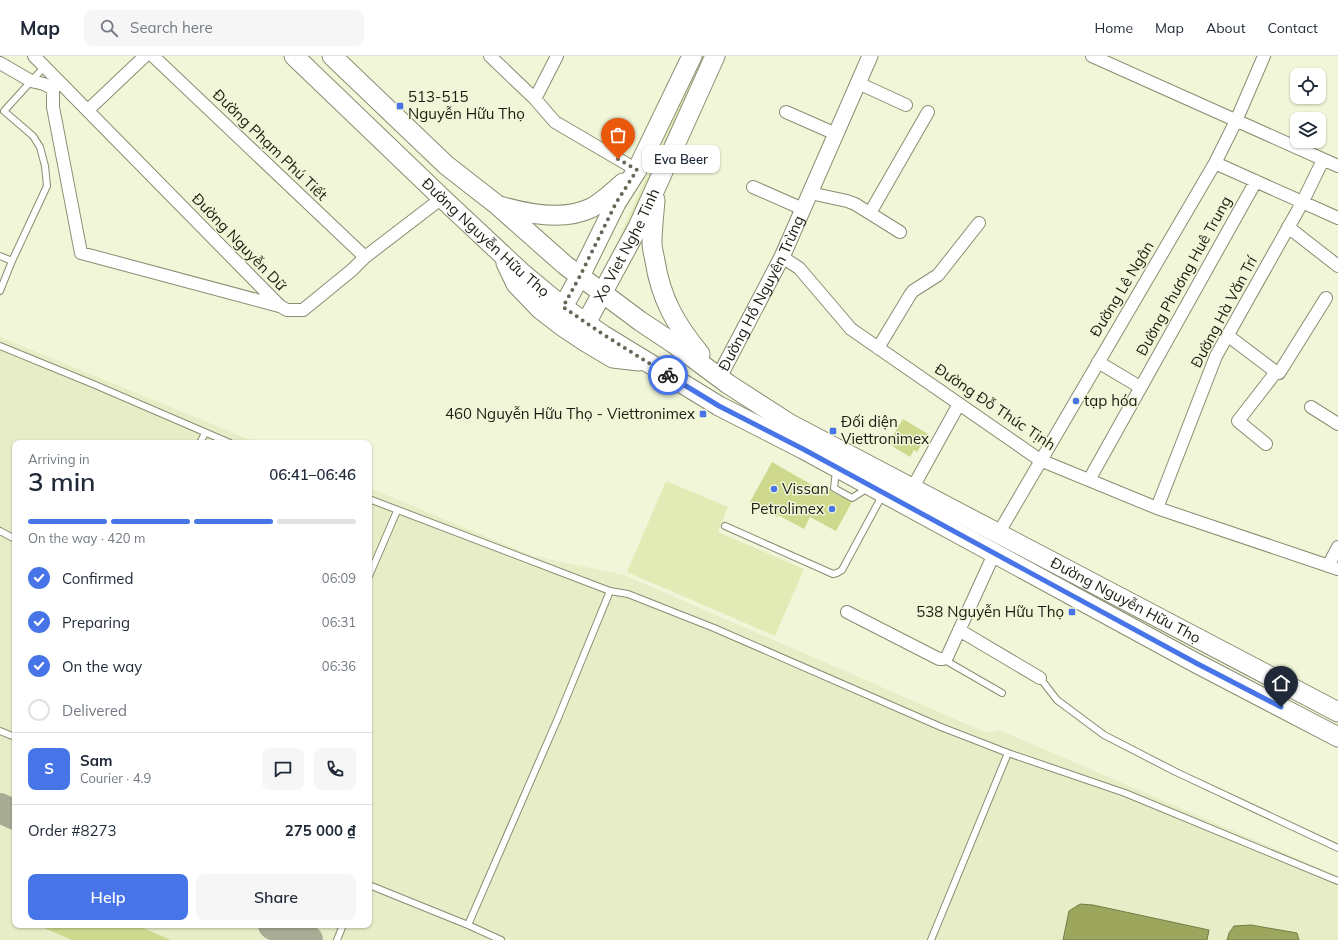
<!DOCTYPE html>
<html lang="en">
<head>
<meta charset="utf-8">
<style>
  :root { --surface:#fff; --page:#f6f6f7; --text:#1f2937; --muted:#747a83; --line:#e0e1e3; --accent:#4774e6 }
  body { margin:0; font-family:Mulish,sans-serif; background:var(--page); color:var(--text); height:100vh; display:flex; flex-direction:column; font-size:15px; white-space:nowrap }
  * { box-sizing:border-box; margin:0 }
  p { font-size:13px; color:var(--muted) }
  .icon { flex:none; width:22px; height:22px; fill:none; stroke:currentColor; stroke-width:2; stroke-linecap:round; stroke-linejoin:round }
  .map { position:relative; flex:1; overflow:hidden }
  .sheet { position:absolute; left:12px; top:384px; width:360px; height:488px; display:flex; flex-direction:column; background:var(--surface); border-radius:8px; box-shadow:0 1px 3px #0004 }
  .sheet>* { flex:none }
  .controls { position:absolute; left:1290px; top:12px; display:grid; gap:8px }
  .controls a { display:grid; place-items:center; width:36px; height:36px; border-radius:8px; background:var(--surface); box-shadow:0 1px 3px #0004; font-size:20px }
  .pin { position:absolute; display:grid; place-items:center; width:34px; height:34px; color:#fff; margin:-41px -17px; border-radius:50% 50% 50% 0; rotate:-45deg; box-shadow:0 0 4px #0007 }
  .pin .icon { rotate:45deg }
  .courier { position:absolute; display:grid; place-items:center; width:40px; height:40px; margin:-20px; border:3px solid #4774e6; border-radius:50%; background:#fff; color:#222; box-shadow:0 1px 5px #0007 }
  .bubble { position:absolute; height:28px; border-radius:8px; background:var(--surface); box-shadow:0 1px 3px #0004; font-size:13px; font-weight:600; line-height:28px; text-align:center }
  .summary em { font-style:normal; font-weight:600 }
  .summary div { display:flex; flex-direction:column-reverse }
  .summary { display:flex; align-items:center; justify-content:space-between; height:68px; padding:0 16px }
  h1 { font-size:26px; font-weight:600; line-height:30px }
  .bar { display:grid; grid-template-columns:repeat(4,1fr); gap:6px 4px; align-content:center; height:48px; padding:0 16px }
  .bar i { height:5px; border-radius:3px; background:var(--line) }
  .bar .current { background:var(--accent) }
  .bar p { grid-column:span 4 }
  .line { display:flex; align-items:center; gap:10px; padding:0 16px; border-top:1px solid var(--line) }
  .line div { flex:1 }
  .round { display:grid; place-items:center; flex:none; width:42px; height:42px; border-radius:8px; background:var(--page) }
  ol { padding:0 16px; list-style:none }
  li { display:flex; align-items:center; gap:12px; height:44px }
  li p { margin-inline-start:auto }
  li .icon { padding:4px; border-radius:50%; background:var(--accent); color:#fff; stroke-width:4 }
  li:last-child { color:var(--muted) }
  li i { width:22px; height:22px; border:2px solid var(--line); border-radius:50% }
  .cta { display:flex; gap:8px; margin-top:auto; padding:8px 16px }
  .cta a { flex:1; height:46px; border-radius:8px; background:var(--accent); color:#fff; font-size:16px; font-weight:600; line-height:46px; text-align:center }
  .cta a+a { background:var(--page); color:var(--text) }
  header { display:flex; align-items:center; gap:24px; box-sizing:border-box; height:56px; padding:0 20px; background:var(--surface); border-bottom:1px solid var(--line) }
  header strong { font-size:19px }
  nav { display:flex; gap:22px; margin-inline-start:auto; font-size:14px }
  .search { width:280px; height:36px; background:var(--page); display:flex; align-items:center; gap:10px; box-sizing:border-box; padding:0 14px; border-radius:8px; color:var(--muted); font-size:15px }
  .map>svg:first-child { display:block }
</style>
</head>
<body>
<header>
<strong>Map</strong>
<div class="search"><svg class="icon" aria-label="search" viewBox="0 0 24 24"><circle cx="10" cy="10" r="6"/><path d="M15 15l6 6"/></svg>Search here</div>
<nav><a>Home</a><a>Map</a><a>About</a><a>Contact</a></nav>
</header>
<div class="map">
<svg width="1338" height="884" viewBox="0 0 1338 884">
  <rect width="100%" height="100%" fill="#f1f6d8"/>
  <!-- built -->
  <path fill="#e6edc7" d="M0 281 258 387H15V869H369V432L533 500 624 519 987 677 999 674 1338 820V884H0Z"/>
  <!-- green -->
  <path fill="#e2eab6" d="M701 0H706L634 164 605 213Z
    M666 425 728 451 718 476 804 513 775 580 627 516Z"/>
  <!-- water -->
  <path fill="#9ca65c" stroke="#757d46" d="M1080 848 1093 849 1209 874 1207 884H1063L1069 855Z
    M1251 869 1297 877 1299 884H1227L1229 877 1234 870Z"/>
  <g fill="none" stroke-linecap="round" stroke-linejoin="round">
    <!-- taxiway -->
    <path stroke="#a8ac94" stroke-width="30" d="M0 752 15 759
      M273 869 308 884"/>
  </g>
  <!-- building -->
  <path fill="#ced98d" d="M903 363 928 378 917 396 914 394 910 401 892 390 893 389 889 386Z
    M772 406 826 437 829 432 832 436 852 446 836 475 810 461 804 473 778 459 777 461 750 446Z
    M37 869H136L171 884H72Z"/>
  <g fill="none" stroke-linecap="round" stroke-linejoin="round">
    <defs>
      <path id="service" d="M0 200 12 205 47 130 45 110 40 91 33 80 4 55 45 10
        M0 235 12 205
        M0 290 93 328 230 387
        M200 387 205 377
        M836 415 834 432 852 442 868 432
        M369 443 610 535 628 538 714 572 941 671 1008 697 1125 737 1338 825
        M725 470 833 518 837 517 842 514 883 438
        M0 475 15 483
        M369 520 397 455
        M943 603 1002 637
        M1040 622 1057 644 1104 679 1176 716 1338 792
        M0 675 15 681
        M369 829 468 869 501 884
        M468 869 558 662 610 535
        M337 884 343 869
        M931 884 1008 697"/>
      <path id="minor" d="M34 0 271 241 280 250 287 254H303L352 214 365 201 442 142
        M153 0 365 201
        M490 0 535 43 555 66 637 114
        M1092 0 1338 110
        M0 7 31 25 44 28 53 33V51L81 197 279 250
        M858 27 906 49
        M535 43 557 0
        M88 54 145 0
        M786 56 836 78
        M1215 107 1338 162
        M753 131 803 153
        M810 137 847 145 855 148 900 176
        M870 157 928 56
        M1288 171 1338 210
        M782 201 799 212 851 273 1040 404 1157 452 1338 513
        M1227 279 1276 316 1279 317 1281 314 1326 242
        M878 292 910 239 913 235 938 219 979 167
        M1098 306 1140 331
        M1311 351 1338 368
        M1266 388 1238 365 1276 316
        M1089 424 1256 125
        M912 433 959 348
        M1157 452 1216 300 1302 147 1323 104
        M998 478 1215 107 1236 65 1264 0
        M1328 510 1338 491
        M847 556 939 603H943L947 601 994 498
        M959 574 1040 622"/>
      <g id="tertiary">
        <path id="s1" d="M719 321 782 201 870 0"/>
      </g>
      <g id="primary">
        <path id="s2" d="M294 0 442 142 521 216 563 251 603 279 719 350 803 393 1196 607 1338 681"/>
        <path id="s3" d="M332 0 446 109 496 148 565 209 640 265 673 287 728 328 790 368 1338 656"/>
        <path d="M655 144C654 158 652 173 652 187 652 193 654 199 655 205 661 243 676 269 700 298"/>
        <path d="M500 150C527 158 564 165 591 152 601 147 614 135 623 127"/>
        <path d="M506 207 516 228 540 253 562 270 586 286 613 302 639 305"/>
        <path d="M563 251 580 220 616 147 637 114 692 0"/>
        <path id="s4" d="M586 267 638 171 715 0"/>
      </g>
    </defs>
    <!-- service casing -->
    <use href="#service" stroke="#898d72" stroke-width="8"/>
    <!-- minor casing -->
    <use href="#minor" stroke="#898d72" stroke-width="14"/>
    <!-- tertiary casing -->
    <use href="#tertiary" stroke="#898d72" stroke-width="17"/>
    <!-- primary casing -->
    <use href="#primary" stroke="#898d72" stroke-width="21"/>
    <!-- service -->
    <use href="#service" stroke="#fff" stroke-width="6"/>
    <!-- minor -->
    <use href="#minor" stroke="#fff" stroke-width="12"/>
    <!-- tertiary -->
    <use href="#tertiary" stroke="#fff" stroke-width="15"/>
    <!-- primary -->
    <use href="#primary" stroke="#fff" stroke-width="19"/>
  </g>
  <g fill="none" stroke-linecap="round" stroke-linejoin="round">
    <!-- done -->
    <path stroke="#666957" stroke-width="4" stroke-dasharray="0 7.2" d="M618 103 637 114 616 147 580 220 563 251 604 279 668 319"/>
    <!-- route -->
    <path stroke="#4774e6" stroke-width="5" d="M668 319 719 350 803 393 1196 607 1281 651"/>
  </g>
  <!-- markers -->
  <g fill="#4774e6" stroke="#f1f6d8" stroke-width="1.5">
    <rect x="396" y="46" width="8" height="8" rx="2"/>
    <circle cx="1076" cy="345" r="4"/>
    <rect x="699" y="354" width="8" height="8" rx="2"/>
    <rect x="829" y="371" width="8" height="8" rx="2"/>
    <circle cx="774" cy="433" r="4"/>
    <circle cx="832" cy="453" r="4"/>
    <rect x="1068" y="552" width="8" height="8" rx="2"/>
  </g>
  <g text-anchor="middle" stroke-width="3" stroke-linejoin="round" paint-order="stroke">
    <!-- poi labels -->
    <g font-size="15" fill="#1b1d12" stroke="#f1f6d8" text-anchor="start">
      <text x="408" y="46">513-515<tspan x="408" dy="17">Nguyễn Hữu Thọ</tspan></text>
      <text x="1084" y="350">tạp hóa</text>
      <text x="695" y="363" text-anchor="end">460 Nguyễn Hữu Thọ - Viettronimex</text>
      <text x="841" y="371">Đối diện<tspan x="841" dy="17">Viettronimex</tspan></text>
      <text x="782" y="438">Vissan</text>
      <text x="824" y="458" text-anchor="end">Petrolimex</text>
      <text x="1064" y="561" text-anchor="end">538 Nguyễn Hữu Thọ</text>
    </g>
    <!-- street labels -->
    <g font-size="15" fill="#1b1d12" stroke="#f1f6d8">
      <text transform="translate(270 89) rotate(44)" y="5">Đường Phạm Phú Tiết</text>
      <text dy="5" stroke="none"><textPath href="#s2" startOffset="264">Đường Nguyễn Hữu Thọ</textPath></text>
      <text transform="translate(239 186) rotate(46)" y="5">Đường Nguyễn Dữ</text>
      <text dy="5" stroke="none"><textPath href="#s4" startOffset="88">Xo Viet Nghe Tinh</textPath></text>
      <text transform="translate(1184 220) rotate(-61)" y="5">Đường Phương Huê Trung</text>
      <text transform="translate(1122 233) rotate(-59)" y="5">Đường Lê Ngân</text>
      <text dy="5" stroke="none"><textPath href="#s1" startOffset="94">Đường Hồ Nguyên Trừng</textPath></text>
      <text transform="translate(1224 256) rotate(-62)" y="5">Đường Hà Văn Trí</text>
      <text transform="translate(995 351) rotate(34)" y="5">Đường Đỗ Thúc Tịnh</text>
      <text dy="5" stroke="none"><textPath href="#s3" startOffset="968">Đường Nguyễn Hữu Thọ</textPath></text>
    </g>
  </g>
</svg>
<div class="controls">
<a><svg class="icon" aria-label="locate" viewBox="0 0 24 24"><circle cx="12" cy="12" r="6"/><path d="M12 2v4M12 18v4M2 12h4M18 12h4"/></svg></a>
<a><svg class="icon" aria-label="layers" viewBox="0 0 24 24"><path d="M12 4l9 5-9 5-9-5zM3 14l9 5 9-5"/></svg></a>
</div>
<div class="pin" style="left:618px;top:103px;background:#ea580c"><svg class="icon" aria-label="bag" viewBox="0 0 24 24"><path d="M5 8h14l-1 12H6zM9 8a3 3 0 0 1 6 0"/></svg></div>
<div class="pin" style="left:1281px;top:651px;background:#1f2937"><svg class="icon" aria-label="home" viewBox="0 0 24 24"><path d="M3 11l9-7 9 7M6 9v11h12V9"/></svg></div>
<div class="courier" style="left:668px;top:319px"><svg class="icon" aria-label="bike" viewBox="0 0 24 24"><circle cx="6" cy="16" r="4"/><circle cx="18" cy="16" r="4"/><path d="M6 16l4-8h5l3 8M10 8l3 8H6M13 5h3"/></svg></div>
<div class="bubble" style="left:642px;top:89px;width:78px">Eva Beer</div>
<section class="sheet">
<div class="summary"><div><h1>3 min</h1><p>Arriving in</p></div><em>06:41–06:46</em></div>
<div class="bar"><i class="current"></i><i class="current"></i><i class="current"></i><i></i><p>On the way · 420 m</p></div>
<ol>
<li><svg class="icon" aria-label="check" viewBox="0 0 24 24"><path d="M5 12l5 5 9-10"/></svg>Confirmed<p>06:09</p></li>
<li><svg class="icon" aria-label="check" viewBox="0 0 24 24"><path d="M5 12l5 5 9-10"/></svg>Preparing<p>06:31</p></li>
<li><svg class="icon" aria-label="check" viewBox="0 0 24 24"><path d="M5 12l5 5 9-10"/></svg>On the way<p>06:36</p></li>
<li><i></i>Delivered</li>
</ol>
<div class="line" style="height:72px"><b class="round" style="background:var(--accent);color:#fff">S</b><div><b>Sam</b><p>Courier · 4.9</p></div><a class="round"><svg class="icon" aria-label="chat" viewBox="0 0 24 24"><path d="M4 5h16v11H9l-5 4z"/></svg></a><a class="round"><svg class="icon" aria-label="phone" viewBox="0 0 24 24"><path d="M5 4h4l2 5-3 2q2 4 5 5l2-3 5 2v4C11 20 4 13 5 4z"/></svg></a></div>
<div class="line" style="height:52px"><div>Order #8273</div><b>275 000 ₫</b></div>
<div class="cta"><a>Help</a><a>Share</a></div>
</section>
</div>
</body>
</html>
